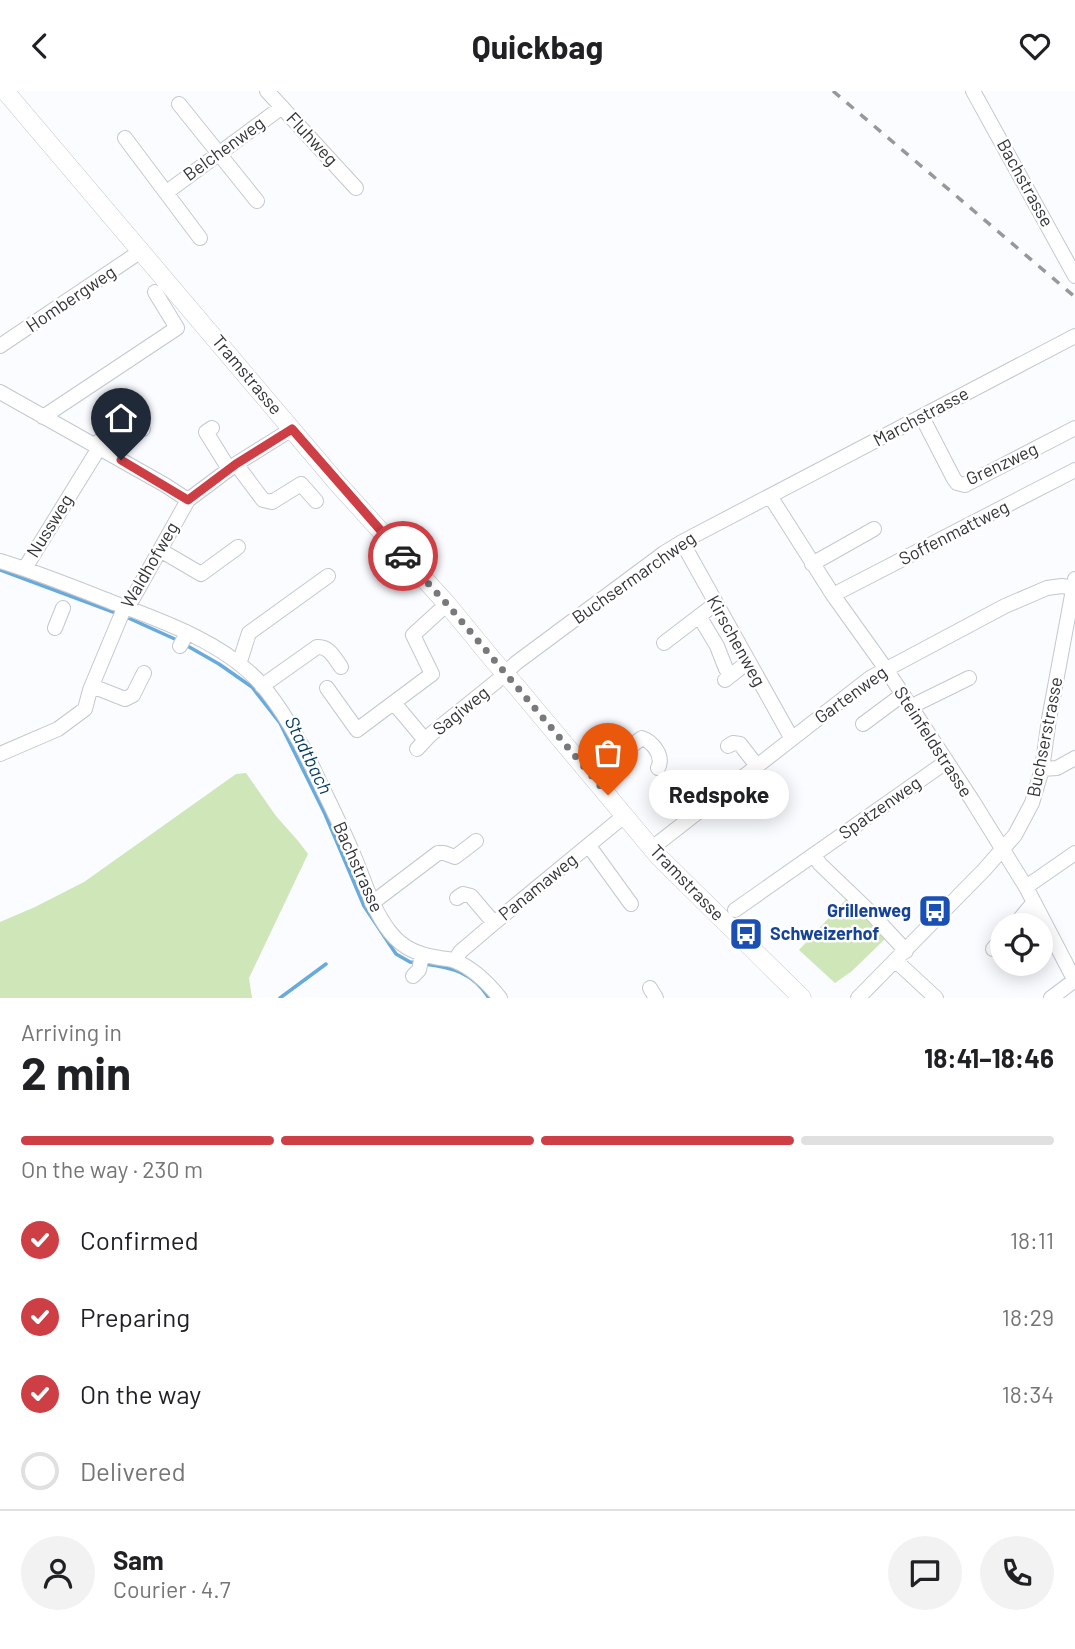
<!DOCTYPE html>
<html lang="en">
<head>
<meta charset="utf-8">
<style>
  :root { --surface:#fff; --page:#f2f2f2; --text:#202124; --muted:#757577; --line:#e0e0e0; --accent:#ce3e45 }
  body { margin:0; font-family:Barlow,sans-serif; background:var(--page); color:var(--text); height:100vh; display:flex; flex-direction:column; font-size:26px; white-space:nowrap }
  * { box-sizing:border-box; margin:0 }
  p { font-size:23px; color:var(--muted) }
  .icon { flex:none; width:38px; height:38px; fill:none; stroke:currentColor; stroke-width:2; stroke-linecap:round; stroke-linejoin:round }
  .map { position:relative; height:907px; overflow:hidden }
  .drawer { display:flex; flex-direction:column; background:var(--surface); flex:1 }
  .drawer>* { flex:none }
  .tools { position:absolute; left:990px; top:822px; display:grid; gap:14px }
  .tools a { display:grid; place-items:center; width:63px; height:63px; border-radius:50%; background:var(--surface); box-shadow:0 4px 18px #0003; font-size:35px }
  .pin { position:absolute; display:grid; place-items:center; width:60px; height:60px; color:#fff; margin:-72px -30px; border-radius:50% 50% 50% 0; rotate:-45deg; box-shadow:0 0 7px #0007 }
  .pin .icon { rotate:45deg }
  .courier { position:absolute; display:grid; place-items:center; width:70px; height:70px; margin:-35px; border:5px solid #ce3e45; border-radius:50%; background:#fff; color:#222; box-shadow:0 2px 9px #0007 }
  .bubble { position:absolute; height:49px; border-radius:24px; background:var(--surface); box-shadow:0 4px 18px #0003; font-size:23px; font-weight:700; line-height:49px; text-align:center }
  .summary em { font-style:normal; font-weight:700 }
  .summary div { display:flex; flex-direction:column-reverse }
  .summary { display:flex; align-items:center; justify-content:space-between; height:119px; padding:0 21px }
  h1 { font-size:46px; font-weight:700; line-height:52px }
  .bar { display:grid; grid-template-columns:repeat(4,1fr); gap:10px 7px; align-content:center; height:84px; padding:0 21px }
  .bar i { height:9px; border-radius:5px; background:var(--line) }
  .bar .active { background:var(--accent) }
  .bar p { grid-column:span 4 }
  .line { display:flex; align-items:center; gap:18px; padding:0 21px; border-top:2px solid var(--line) }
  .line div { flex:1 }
  .round { display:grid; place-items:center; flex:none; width:74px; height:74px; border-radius:37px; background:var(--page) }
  ol { padding:0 21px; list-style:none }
  li { display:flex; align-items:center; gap:21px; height:77px }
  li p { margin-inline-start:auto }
  li .icon { padding:7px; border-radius:50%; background:var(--accent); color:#fff; stroke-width:4 }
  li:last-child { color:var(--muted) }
  li i { width:38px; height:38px; border:4px solid var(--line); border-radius:50% }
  header { display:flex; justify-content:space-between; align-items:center; height:91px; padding:0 21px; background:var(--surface); font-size:32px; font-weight:700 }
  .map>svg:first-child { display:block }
</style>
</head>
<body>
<header><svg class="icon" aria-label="back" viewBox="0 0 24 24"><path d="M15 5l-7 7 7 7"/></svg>Quickbag<svg class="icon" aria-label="heart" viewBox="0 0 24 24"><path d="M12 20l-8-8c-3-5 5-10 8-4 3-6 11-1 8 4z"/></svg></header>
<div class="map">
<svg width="1075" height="907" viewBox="0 0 1075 907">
  <rect width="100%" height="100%" fill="#fafcff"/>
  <!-- green -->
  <path fill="#cee6b8" d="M246 682 276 725 299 751 308 763 249 887 252 907H0V831L35 816 84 791 236 683Z
    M848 806 888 845 852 880 835 892 799 859Z"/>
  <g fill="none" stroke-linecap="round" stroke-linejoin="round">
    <!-- stream -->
    <path stroke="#68aadb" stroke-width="3.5" d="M0 479 116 522
      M124 525 177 549
      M184 553 219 573 252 596 280 632 325 723 364 815 396 863 410 871 417 872
      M424 873C452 876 473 882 489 907
      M280 907 326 873"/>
    <defs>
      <path id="minor" d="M267 0 356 97
        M973 0 1075 185
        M179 13 257 110
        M125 47 200 147
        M167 101 282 16
        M0 255 141 160
        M0 301 165 394 188 409
        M122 309 143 338
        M43 326 177 237 155 201
        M922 326 954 388 957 392 965 394 1075 337
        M212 337 206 341 229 378
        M94 354 133 325
        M236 373 263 409 272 411 301 393 316 410
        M770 405 833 504 886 578 972 709 1026 796 1075 890
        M682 451 792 648
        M160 459 201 483 238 456
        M0 470C39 482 76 497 114 512 163 530 226 553 261 593 281 616 301 651 314 679 327 707 342 736 354 765 365 791 372 818 390 841 403 858 420 864 440 867 445 868 451 868 455 870 473 877 488 892 500 907
        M812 473 874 438
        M25 477 99 357
        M833 504 1075 379
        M699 525 717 555 726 578
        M55 537 63 517
        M664 552 715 513
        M180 555 187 542
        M238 572 241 567 249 542 328 485
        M725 589 748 571
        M92 595 125 608 133 604 144 582
        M262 595 317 556C329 555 334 566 341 576
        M327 597 357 639 432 583 413 544 447 513
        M394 612 425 649
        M910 616 969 587
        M863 633 902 604
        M728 655 733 652 740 653 757 675
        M417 658 430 644 497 590 516 572 664 462 682 451 1075 245
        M0 663 58 638 85 618 90 599 123 520 133 507 188 409 236 373 292 338
        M1042 678 1057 677 1075 667
        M591 684 642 647C653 651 664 665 658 677
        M589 755 631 813
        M652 757 870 587 1005 515 1047 497 1062 495 1075 497
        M814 764 820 773 870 821 906 860
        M1026 796 1075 762
        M457 807 463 803 471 805 494 832
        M372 812 438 762H444L455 766 476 750
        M735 819 946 671
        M1014 835 1034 811
        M993 858 1003 847
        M455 870 460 861 494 832 624 725
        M896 870 936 907
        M413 885 419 879 422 864
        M650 897 656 907
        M858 907 984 779 1015 744 1032 712 1042 678 1049 628 1075 488
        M1051 907 1075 889"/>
      <path id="major" d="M5 0 338 393 447 513 493 569 516 595 659 766 802 907"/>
    </defs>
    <!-- minor casing -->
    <use href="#minor" stroke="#c3c8d0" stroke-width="16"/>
    <!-- major casing -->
    <use href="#major" stroke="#c3c8d0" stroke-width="19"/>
    <!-- minor -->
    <use href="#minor" stroke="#fff" stroke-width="14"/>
    <!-- major -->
    <use href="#major" stroke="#fff" stroke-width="18"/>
    <!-- rail -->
    <path stroke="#96989b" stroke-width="3.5" stroke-dasharray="9 9" stroke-linecap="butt" d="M833 0 1075 206"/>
  </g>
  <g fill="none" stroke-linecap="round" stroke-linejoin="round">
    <!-- done -->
    <path stroke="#77797c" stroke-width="7" stroke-dasharray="0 12.6" d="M403 465 447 513 608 704"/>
    <!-- route -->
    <path stroke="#ce3e45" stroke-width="9" d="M121 369 188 409 236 373 292 338 403 465"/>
  </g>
  <!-- icons -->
  <defs>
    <symbol id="bus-square" viewBox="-11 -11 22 22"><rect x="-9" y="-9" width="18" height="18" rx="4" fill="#1a4fb4" stroke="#fff"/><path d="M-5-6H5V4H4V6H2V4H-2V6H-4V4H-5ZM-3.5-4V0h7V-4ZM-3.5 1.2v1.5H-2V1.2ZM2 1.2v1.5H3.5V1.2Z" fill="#fff"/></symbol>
  </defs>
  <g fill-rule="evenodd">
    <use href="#bus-square" x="916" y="801" width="38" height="38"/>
    <use href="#bus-square" x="727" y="824" width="38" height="38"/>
  </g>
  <g text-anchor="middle" stroke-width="5" stroke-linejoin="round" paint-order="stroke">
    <!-- street labels -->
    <g font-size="18" fill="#313336" stroke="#fff">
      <text transform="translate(312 48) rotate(47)" y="6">Fluhweg</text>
      <text transform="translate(224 58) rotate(-36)" y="6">Belchenweg</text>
      <text transform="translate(1025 92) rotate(61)" y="6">Bachstrasse</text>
      <text transform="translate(71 208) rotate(-34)" y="6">Hombergweg</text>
      <text transform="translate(247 284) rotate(50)" y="6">Tramstrasse</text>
      <text transform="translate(921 326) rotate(-28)" y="6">Marchstrasse</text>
      <text transform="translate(1002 373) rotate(-25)" y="6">Grenzweg</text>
      <text transform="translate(50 435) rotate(-58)" y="6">Nussweg</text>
      <text transform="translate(954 442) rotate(-27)" y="6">Soffenmattweg</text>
      <text transform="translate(150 474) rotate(-60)" y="6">Waldhofweg</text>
      <text transform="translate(634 487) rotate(-35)" y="6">Buchsermarchweg</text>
      <text transform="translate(736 550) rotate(61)" y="6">Kirschenweg</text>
      <text transform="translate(851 604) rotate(-36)" y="6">Gartenweg</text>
      <text transform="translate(461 620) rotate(-39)" y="6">Sagiweg</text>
      <text transform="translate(1045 646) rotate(-79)" y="6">Buchserstrasse</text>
      <text transform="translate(933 651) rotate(57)" y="6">Steinfeldstrasse</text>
      <text transform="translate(880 717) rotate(-35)" y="6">Spatzenweg</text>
      <text transform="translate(358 776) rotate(66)" y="6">Bachstrasse</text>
      <text transform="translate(687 792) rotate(46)" y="6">Tramstrasse</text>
      <text transform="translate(538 796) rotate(-39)" y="6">Panamaweg</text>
    </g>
    <!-- transit labels -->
    <g font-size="18" font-weight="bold" fill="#164399" stroke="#fff" text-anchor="end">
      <text x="911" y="826">Grillenweg</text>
      <text x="770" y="849" text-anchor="start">Schweizerhof</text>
    </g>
    <!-- water labels -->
    <g font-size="19" font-style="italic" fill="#053b5c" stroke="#fff">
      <text transform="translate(309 664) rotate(64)" y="7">Stadtbach</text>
    </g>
  </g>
</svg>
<div class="tools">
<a><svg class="icon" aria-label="locate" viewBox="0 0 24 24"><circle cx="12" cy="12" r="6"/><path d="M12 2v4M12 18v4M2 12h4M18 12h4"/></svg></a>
</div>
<div class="pin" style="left:608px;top:704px;background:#ea580c"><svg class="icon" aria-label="bag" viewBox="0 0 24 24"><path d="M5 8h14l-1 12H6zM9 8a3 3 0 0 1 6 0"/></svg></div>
<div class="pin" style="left:121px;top:369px;background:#1f2937"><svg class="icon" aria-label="home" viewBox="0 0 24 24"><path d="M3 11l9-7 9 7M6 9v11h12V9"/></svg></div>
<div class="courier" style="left:403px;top:465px"><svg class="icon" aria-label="car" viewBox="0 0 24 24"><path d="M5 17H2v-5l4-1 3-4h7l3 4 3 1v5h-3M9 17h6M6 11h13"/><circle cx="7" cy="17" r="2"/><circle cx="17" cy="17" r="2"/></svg></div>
<div class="bubble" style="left:649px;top:679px;width:140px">Redspoke</div>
</div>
<section class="drawer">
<div class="summary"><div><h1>2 min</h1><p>Arriving in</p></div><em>18:41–18:46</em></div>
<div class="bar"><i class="active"></i><i class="active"></i><i class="active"></i><i></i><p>On the way · 230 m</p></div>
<ol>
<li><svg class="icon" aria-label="check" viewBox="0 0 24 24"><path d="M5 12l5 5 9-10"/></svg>Confirmed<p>18:11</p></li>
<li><svg class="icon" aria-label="check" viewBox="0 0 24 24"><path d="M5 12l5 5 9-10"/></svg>Preparing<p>18:29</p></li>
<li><svg class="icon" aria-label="check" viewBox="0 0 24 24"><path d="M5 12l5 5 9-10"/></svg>On the way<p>18:34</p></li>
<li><i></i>Delivered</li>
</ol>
<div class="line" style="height:126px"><a class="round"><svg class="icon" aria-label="person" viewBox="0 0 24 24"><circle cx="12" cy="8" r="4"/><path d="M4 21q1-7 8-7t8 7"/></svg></a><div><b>Sam</b><p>Courier · 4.7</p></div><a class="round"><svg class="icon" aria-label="chat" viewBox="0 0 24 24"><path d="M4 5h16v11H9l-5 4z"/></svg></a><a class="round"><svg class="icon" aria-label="phone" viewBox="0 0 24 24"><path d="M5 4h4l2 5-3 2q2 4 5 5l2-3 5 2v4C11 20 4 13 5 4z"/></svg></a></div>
</section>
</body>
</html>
